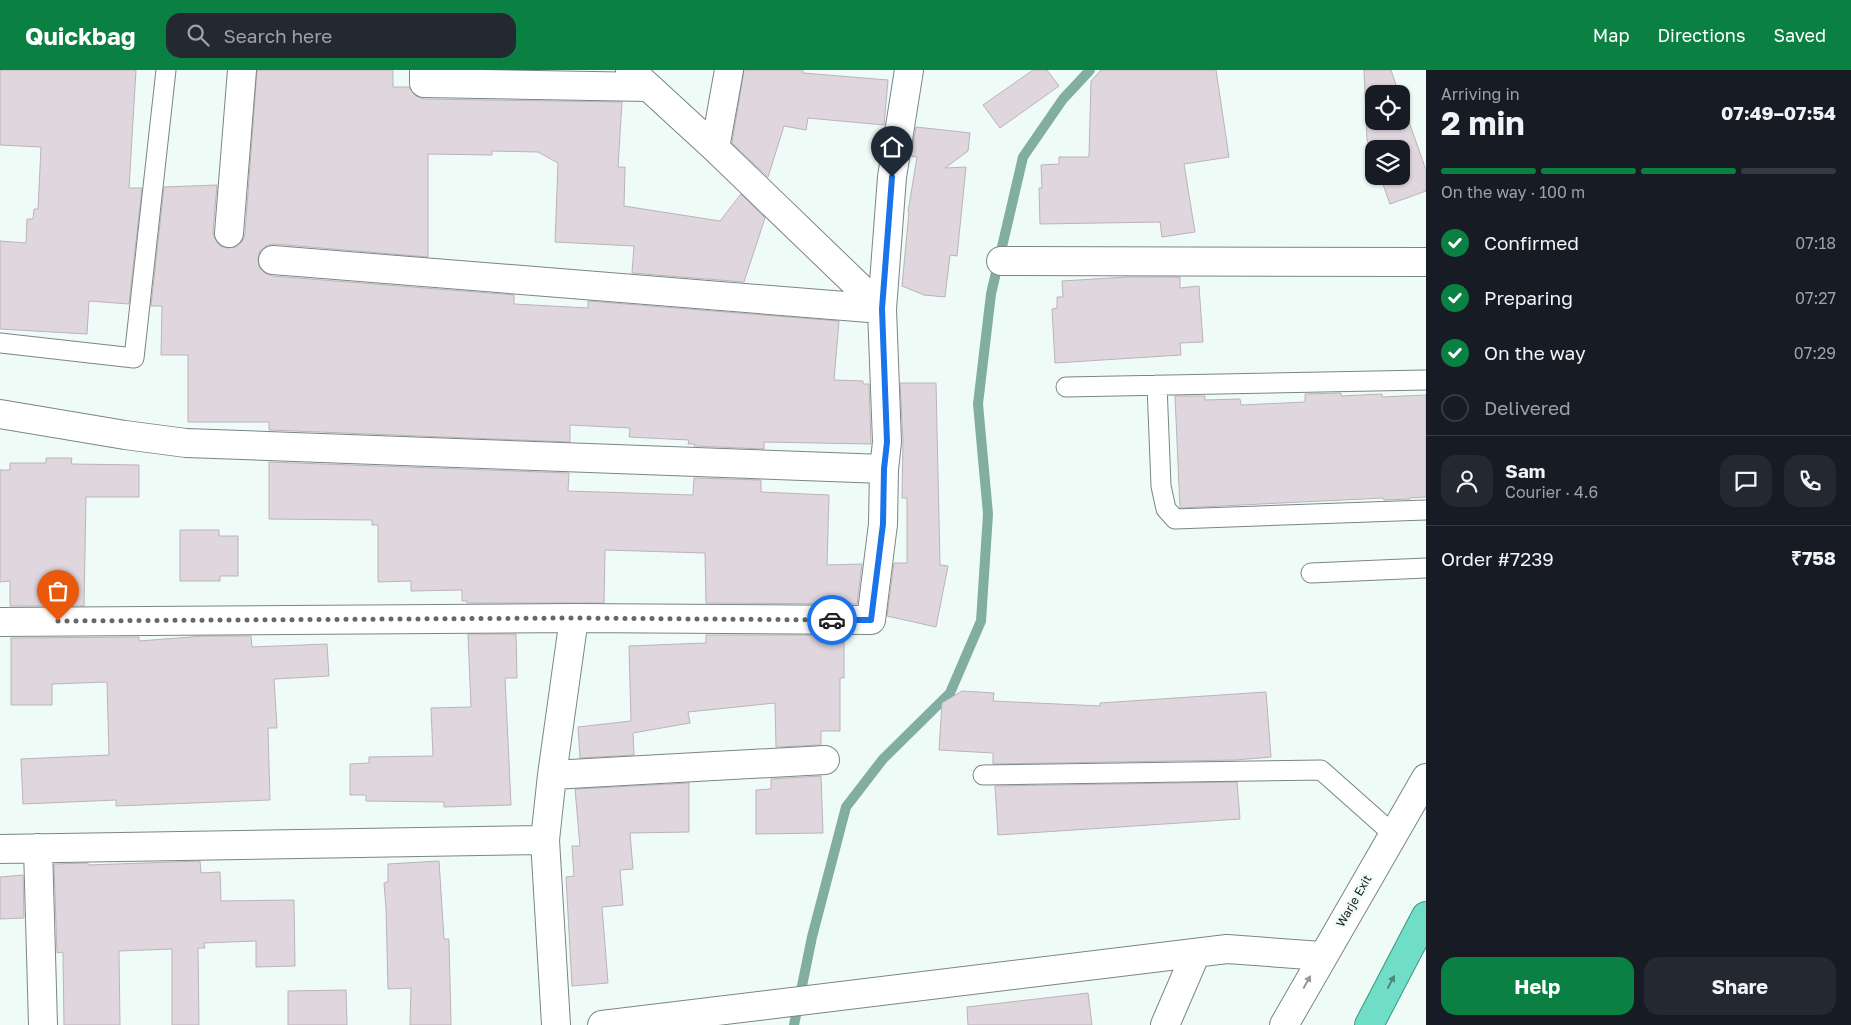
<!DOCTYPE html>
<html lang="en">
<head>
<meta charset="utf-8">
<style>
  :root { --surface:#171b24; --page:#242831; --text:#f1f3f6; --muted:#9ea1a6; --line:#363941; --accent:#0b8043 }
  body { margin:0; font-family:"Golos Text",sans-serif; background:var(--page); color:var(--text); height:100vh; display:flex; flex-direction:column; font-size:19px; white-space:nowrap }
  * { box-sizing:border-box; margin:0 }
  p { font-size:16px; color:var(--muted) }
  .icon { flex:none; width:28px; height:28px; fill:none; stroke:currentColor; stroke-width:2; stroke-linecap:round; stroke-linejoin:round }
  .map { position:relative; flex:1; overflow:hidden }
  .sheet { display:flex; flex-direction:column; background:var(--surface); width:425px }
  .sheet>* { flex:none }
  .buttons { position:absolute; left:1365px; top:15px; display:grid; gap:10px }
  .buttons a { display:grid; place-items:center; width:45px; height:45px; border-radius:10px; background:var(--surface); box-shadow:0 1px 4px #0004; font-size:25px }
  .pin { position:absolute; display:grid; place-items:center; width:42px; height:42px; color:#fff; margin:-51px -21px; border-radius:50% 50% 50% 0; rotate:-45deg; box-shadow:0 0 5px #0007 }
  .pin .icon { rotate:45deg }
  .courier { position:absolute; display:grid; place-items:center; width:50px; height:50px; margin:-25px; border:4px solid #1a73e8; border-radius:50%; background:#fff; color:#222; box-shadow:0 1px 6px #0007 }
  .summary em { font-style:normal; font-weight:700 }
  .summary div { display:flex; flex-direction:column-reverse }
  .summary { display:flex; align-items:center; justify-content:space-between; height:85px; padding:0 15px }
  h1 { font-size:32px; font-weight:700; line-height:38px }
  .bar { display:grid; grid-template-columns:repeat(4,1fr); gap:8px 5px; align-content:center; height:60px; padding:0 15px }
  .bar i { height:6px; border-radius:4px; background:var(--line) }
  .bar .current { background:var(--accent) }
  .bar p { grid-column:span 4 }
  .line { display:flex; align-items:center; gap:12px; padding:0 15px; border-top:1px solid var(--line) }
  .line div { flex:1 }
  .round { display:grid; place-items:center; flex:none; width:52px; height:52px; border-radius:15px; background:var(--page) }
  ol { padding:0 15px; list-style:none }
  li { display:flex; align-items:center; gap:15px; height:55px }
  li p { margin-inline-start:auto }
  li .icon { padding:5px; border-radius:50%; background:var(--accent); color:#fff; stroke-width:4 }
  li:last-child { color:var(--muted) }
  li i { width:28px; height:28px; border:2px solid var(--line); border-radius:50% }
  .primary-button { display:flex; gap:10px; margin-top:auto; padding:10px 15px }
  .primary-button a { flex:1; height:58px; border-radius:15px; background:var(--accent); color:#fff; font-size:20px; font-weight:700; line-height:58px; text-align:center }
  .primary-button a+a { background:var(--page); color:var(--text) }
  header { display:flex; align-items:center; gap:30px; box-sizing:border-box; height:70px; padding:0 25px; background:var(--accent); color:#fff }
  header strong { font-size:24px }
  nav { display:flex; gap:28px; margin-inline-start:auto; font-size:18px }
  .search { width:350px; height:45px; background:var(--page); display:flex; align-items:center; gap:12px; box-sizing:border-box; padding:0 18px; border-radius:15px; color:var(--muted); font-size:19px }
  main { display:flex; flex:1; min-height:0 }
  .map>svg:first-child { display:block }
</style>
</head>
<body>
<header>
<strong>Quickbag</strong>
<div class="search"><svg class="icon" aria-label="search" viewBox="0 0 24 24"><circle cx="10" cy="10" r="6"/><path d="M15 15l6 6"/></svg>Search here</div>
<nav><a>Map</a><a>Directions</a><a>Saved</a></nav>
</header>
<main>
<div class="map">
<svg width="1426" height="955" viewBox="0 0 1426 955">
  <rect width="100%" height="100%" fill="#effbf7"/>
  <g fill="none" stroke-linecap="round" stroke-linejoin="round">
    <!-- stream -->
    <path stroke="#82ada1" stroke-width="10" d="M794 955 812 867 846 737 883 689 950 623 981 551 988 444 978 334 991 224 1023 87 1063 29 1090 0"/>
  </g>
  <!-- building -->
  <path fill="#e0d6de" stroke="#bbb3ba" d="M0 0H136L129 118H142L129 234 89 231 87 264 0 259V171L26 173 27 149H33L34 139H38L41 77 0 75Z
    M257 0H393V17H409L416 26 424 29 622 32 618 97H625L624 136 720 151 741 124 765 148 744 212 632 203 634 176 555 172 558 93 538 82 492 81V85L428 84V187L274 174 266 176 260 181 258 188 259 197 265 203 272 206 514 225V234L588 238V231L839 251 834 310 863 311V314H869L871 374 764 372V379L694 376 695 374H688L689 370 629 367 630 358 570 355V372L269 360V352H188V285H161L162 236H151L164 117 217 115 213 162 215 169 220 176 227 178 235 177 242 172 245 164Z
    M744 0H803V3L888 10 884 55 808 48 806 60 784 56 768 107 732 73Z
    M1033 0H1047L1059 16 1000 58 983 35Z
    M1101 0H1216L1229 87 1184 94 1195 162 1162 167 1160 152 1040 154 1039 118H1042L1041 95 1059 94V87H1089L1091 11Z
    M1364 0H1391L1399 24H1374V51H1401V29L1426 100V121L1390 134 1380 106H1401V79H1374V88L1367 70Z
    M916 57 970 63 968 81 945 98 966 97 957 186 950 185 945 227 924 225 902 216 909 142H908L917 87 911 86Z
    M1127 207H1180V218L1199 216 1203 272 1180 273 1181 285 1055 293 1052 239 1057 238V227H1063L1062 211Z
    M900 313H936L940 495 948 496 936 557 887 546 894 493H907V428H902L903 371Z
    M1341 323V326L1382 324V327L1426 325V427L1410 428V429L1384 430 1383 428 1180 438 1175 326H1205V330L1240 329 1241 335 1305 332V324Z
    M46 388H72L71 394 139 395V427H86L84 536H10V511L0 512V400H10V393H46Z
    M269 392 569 403 568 421 693 425 694 408 761 410V422L829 425 827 495 862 494 857 534 706 533 705 483 605 480 604 533H467V531H462V520L411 521V511L378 512V455H372V450L269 449Z
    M180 460H219V466H238V506H220V511H180Z
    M468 564H516L517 608H505L511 735 444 737V732L366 731V725H350V694L369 693V687L433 686 431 638 471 637Z
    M706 565H844V608H840V661H821V675L776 677 775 633 688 642 690 653 633 663 634 685 580 688 578 657 631 651 629 576 706 573Z
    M204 566H251L252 577 327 574 329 606 274 609 277 658H268L270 730 116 736V730L23 734 21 689 109 685 107 612 52 614V635H11V568L139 567V571Z
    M962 621 994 623 993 631 1100 636V633L1266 622 1271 687 1236 690 993 694V683L939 680 942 633Z
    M821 706 823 763 756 764V720L771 719V709Z
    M1237 712 1240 749 998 765 995 716Z
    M689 713V762L630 763 633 799 620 800 623 835 602 837 608 913 572 916 566 807 574 806 572 776H580L575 719Z
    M200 791 201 803 220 802 221 831 294 830 295 896 256 897V871L204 873 205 878H198L199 955H172V879L119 881 120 955H64L63 882 57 883 54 794 88 793V795Z
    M439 791 444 869H449L451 955H410L411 918 388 919 386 838 384 813 388 812V794Z
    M23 805 24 848 0 849V807Z
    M346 920 347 955H288V921Z
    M1088 923 1092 955H968L967 937Z"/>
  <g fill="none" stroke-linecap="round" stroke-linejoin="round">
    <defs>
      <path id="service" d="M0 273 134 288 166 0
        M1157 315 1161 416 1166 439 1175 449 1426 440
        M1066 317 1426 310
        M1311 503 1426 498
        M983 705 1321 700 1393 764"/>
      <path id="minor" d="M424 0V13L648 17
        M630 0 715 78 882 239
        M715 78 729 0
        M229 163 242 0
        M273 190 882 239
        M1001 191 1426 192
        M0 344 125 365 186 373 884 399
        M0 552 574 548 871 550 883 454 884 399 887 372 882 239 892 107 909 0
        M552 705 825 690
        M38 778 43 955
        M0 779 545 770
        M556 955 545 770 552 705 574 548
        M602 955 1227 879 1322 886
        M1165 955 1196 883"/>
      <path id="tertiary" d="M1284 955 1426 708"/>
      <path id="trunk" d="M1369 955 1426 846"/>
    </defs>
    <!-- service casing -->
    <use href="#service" stroke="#7b8683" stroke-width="21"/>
    <!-- minor casing -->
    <use href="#minor" stroke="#7b8683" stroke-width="30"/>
    <!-- tertiary casing -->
    <use href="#tertiary" stroke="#7b8683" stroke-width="30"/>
    <!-- trunk casing -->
    <use href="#trunk" stroke="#3a9580" stroke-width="30"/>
    <!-- service -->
    <use href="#service" stroke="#fff" stroke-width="19"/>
    <!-- minor -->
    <use href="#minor" stroke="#fff" stroke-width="28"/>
    <!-- tertiary -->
    <use href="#tertiary" stroke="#fff" stroke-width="28"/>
    <!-- trunk -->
    <use href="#trunk" stroke="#70dec6" stroke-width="28"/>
  </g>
  <!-- one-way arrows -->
  <defs><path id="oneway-solid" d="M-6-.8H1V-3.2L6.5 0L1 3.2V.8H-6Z" transform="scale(1.25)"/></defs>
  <use fill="#969898" href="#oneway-solid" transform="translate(1307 912) rotate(-61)"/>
  <use fill="#488678" href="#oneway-solid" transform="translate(1391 912) rotate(-62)"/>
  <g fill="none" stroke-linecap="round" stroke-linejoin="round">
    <!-- done -->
    <path stroke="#626967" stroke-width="5" stroke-dasharray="0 9" d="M58 551 574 548 832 550"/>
    <!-- route -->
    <path stroke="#1a73e8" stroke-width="6" d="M832 550H871L883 454 884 399 887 372 882 239 892 107"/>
  </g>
  <g text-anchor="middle" stroke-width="5" stroke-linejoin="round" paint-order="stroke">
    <!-- street labels -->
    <g font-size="12" fill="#161b19" stroke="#effbf7">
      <text transform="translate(1354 831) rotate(-60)" y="4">Warje Exit</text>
    </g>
  </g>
</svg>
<div class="buttons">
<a><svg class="icon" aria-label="locate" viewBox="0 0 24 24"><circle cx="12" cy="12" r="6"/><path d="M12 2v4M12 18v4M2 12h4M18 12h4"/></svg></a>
<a><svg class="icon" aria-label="layers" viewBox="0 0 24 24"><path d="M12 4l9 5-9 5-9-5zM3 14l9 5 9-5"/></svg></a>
</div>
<div class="pin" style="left:58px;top:551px;background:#ea580c"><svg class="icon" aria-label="bag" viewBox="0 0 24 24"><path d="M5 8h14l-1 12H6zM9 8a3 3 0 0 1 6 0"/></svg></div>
<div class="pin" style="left:892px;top:107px;background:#1f2937"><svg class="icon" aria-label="home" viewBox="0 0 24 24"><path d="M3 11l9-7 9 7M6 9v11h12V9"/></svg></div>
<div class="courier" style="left:832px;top:550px"><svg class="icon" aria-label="car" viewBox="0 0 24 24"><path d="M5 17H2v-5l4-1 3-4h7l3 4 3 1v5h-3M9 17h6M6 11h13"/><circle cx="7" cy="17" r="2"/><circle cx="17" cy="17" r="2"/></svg></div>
</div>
<section class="sheet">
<div class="summary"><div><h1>2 min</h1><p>Arriving in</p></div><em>07:49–07:54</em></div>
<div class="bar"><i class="current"></i><i class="current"></i><i class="current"></i><i></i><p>On the way · 100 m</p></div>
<ol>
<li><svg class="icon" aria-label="check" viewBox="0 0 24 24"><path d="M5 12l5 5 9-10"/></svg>Confirmed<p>07:18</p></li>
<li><svg class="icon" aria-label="check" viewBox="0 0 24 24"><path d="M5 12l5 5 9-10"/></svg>Preparing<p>07:27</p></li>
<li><svg class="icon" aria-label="check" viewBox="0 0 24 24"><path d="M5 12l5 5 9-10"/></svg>On the way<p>07:29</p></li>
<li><i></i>Delivered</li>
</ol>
<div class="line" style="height:90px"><a class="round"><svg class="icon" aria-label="person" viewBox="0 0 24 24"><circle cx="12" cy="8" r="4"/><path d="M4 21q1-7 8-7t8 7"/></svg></a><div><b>Sam</b><p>Courier · 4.6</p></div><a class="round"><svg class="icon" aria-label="chat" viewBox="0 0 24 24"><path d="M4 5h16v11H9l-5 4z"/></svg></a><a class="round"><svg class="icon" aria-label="phone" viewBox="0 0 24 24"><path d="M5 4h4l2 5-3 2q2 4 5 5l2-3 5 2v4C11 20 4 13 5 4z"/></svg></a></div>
<div class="line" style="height:65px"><div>Order #7239</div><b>₹758</b></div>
<div class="primary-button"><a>Help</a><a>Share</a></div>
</section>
</main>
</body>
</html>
